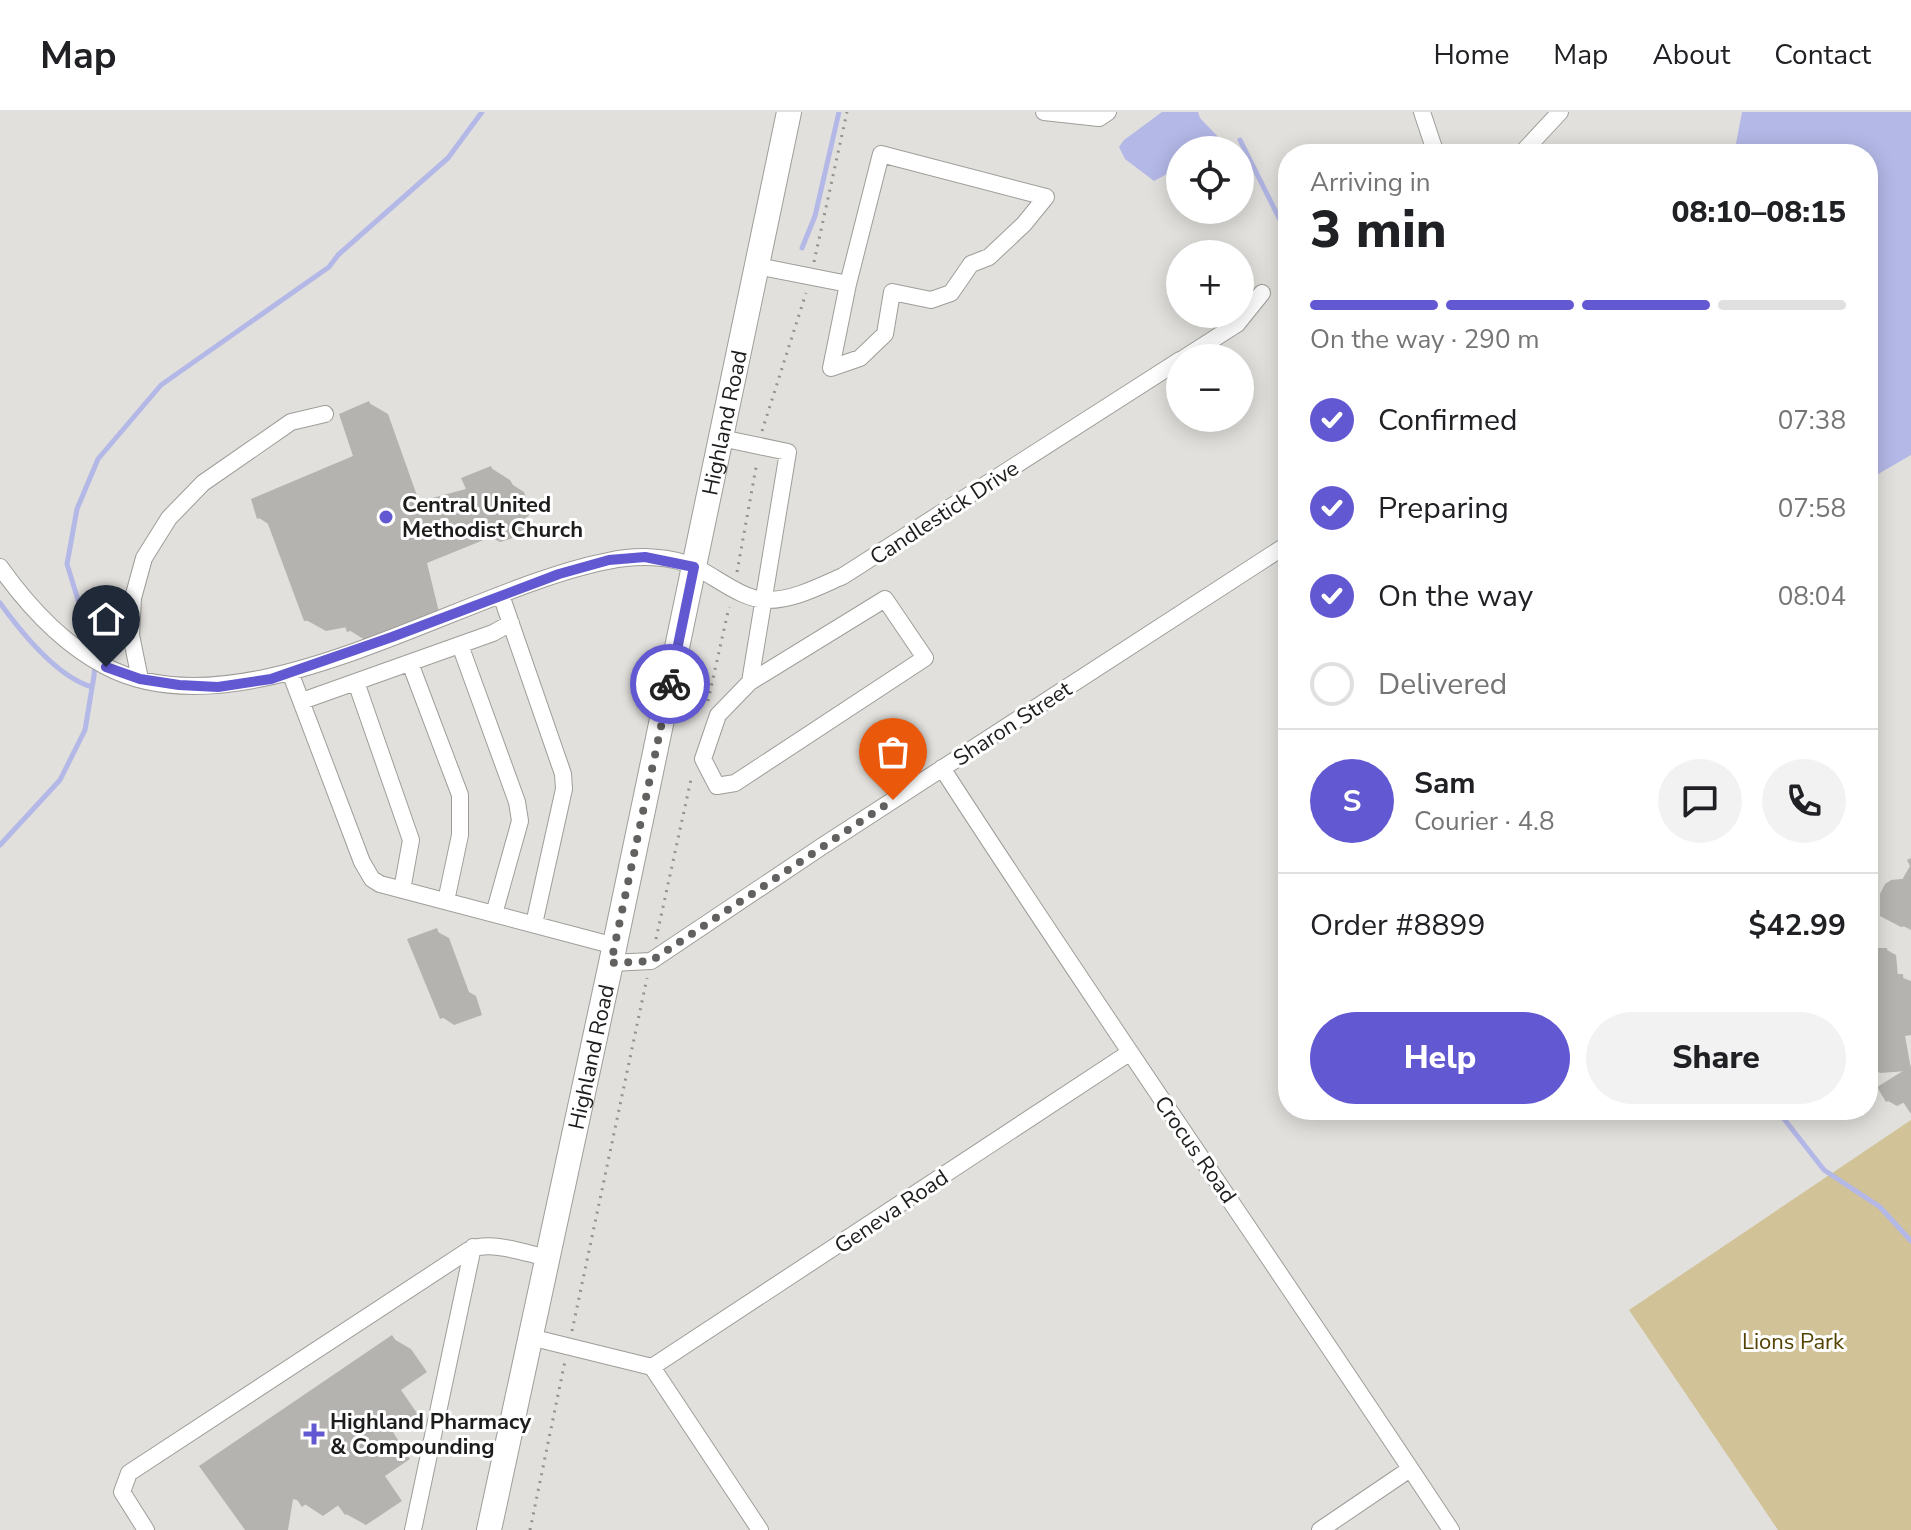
<!DOCTYPE html>
<html lang="en">
<head>
<meta charset="utf-8">
<style>
  :root { --surface:#fff; --page:#f2f2f2; --text:#202124; --muted:#757577; --line:#e0e0e0; --accent:#6259d2 }
  body { margin:0; font-family:"Nunito Sans",sans-serif; background:var(--page); color:var(--text); height:100vh; display:flex; flex-direction:column; font-size:30px; white-space:nowrap }
  * { box-sizing:border-box; margin:0 }
  p { font-size:26px; color:var(--muted) }
  .icon { flex:none; width:44px; height:44px; fill:none; stroke:currentColor; stroke-width:2; stroke-linecap:round; stroke-linejoin:round }
  .map { position:relative; flex:1; overflow:hidden }
  .drawer { position:absolute; left:1278px; top:32px; width:600px; height:976px; display:flex; flex-direction:column; background:var(--surface); border-radius:32px; box-shadow:0 4px 20px #0003 }
  .drawer>* { flex:none }
  .tools { position:absolute; left:1166px; top:24px; display:grid; gap:16px }
  .tools a { display:grid; place-items:center; width:88px; height:88px; border-radius:50%; background:var(--surface); box-shadow:0 4px 20px #0003; font-size:40px }
  .pin { position:absolute; display:grid; place-items:center; width:68px; height:68px; color:#fff; margin:-82px -34px; border-radius:50% 50% 50% 0; rotate:-45deg; box-shadow:0 0 8px #0007 }
  .pin .icon { rotate:45deg }
  .courier { position:absolute; display:grid; place-items:center; width:80px; height:80px; margin:-40px; border:6px solid #6259d2; border-radius:50%; background:#fff; color:#222; box-shadow:0 2px 10px #0007 }
  .summary em { font-style:normal; font-weight:800 }
  .summary div { display:flex; flex-direction:column-reverse }
  .summary { display:flex; align-items:center; justify-content:space-between; height:136px; padding:0 32px }
  h1 { font-size:52px; font-weight:800; line-height:60px }
  .bar { display:grid; grid-template-columns:repeat(4,1fr); gap:12px 8px; align-content:center; height:96px; padding:0 32px }
  .bar i { height:10px; border-radius:6px; background:var(--line) }
  .bar .active { background:var(--accent) }
  .bar p { grid-column:span 4 }
  .line { display:flex; align-items:center; gap:20px; padding:0 32px; border-top:2px solid var(--line) }
  .line div { flex:1 }
  .round { display:grid; place-items:center; flex:none; width:84px; height:84px; border-radius:42px; background:var(--page) }
  ol { padding:0 32px; list-style:none }
  li { display:flex; align-items:center; gap:24px; height:88px }
  li p { margin-inline-start:auto }
  li .icon { padding:8px; border-radius:50%; background:var(--accent); color:#fff; stroke-width:4 }
  li:last-child { color:var(--muted) }
  li i { width:44px; height:44px; border:4px solid var(--line); border-radius:50% }
  .action { display:flex; gap:16px; margin-top:auto; padding:16px 32px }
  .action a { flex:1; height:92px; border-radius:48px; background:var(--accent); color:#fff; font-size:32px; font-weight:800; line-height:92px; text-align:center }
  .action a+a { background:var(--page); color:var(--text) }
  header { display:flex; align-items:center; gap:48px; box-sizing:border-box; height:112px; padding:0 40px; background:var(--surface); border-bottom:2px solid var(--line) }
  header strong { font-size:38px }
  nav { display:flex; gap:44px; margin-inline-start:auto; font-size:28px }
  .map>svg:first-child { display:block }
</style>
</head>
<body>
<header>
<strong>Map</strong>
<nav><a>Home</a><a>Map</a><a>About</a><a>Contact</a></nav>
</header>
<div class="map">
<svg width="1911" height="1418" viewBox="0 0 1911 1418">
  <rect width="100%" height="100%" fill="#e1e0dc"/>
  <!-- green -->
  <path fill="#d2c297" d="M1911 1008V1418H1778L1629 1198Z"/>
  <!-- water -->
  <path fill="#b4b8e7" d="M1162 0H1198L1200 6 1220 27 1207 38H1180V55L1154 69 1125 47 1119 35 1124 28Z
    M1742 0H1911V343L1868 368V42H1734Z"/>
  <!-- shadow -->
  <path fill="#0003" d="M369 291 388 302 420 392 469 379 491 356 510 368 513 373 524 380 531 401 523 409 526 419 516 425 500 430 491 425 427 451 440 504 368 530 349 518 347 515 326 519 306 508 270 413 259 406 355 346Z
    M1911 746V818L1882 803 1910 754 1907 748Z
    M436 819 449 826 469 880 476 884 482 903 454 913 442 905Z
    M1868 838H1887L1896 843 1898 864 1911 869V923L1905 924 1911 957V998L1905 990 1897 994 1888 989 1907 959 1880 961 1870 955Z
    M392 1226 411 1237 427 1260 401 1278 419 1304 393 1320 410 1347 385 1364 402 1389 366 1413 346 1402 340 1392 323 1404 300 1389 293 1387 288 1418H246L202 1354Z"/>
  <g fill="none" stroke-linecap="round" stroke-linejoin="round">
    <!-- stream -->
    <path stroke="#b4b8e7" stroke-width="5" d="M1240 28 1288 124
      M802 136 815 104 839 0
      M0 491C21 520 57 565 92 575
      M0 733 60 668 85 618 94 564 96 531 82 501 67 452 77 397 98 347 161 273 329 155 338 143 448 46 482 0
      M1777 998 1824 1058 1880 1095 1911 1129"/>
  </g>
  <!-- building -->
  <path fill="#b4b3af" d="M369 289 406 393 466 377 461 366 491 354 496 368 505 367 512 390 504 397 507 407 496 415 478 420 474 413 408 440 421 494 347 520 339 497 323 507 304 509 265 404 257 407 251 387 353 344 339 302Z
    M1911 766V809L1906 814 1901 815 1880 804V782L1885 772 1891 768Z
    M437 816 458 877 464 875 471 896 440 907 407 827Z
    M1868 836H1887L1890 862H1903L1905 901 1911 900V919L1897 920 1902 955 1868 956Z
    M1911 954V1002L1899 984 1886 990 1877 975Z
    M392 1223 409 1248 383 1266 401 1293 375 1309 391 1335 366 1352 384 1378 345 1403 326 1377 302 1395 293 1382 274 1378 267 1418H245L199 1354Z"/>
  <g fill="none" stroke-linecap="round" stroke-linejoin="round">
    <defs>
      <path id="minor" d="M1044 0 1099 6 1108 0
        M1422 0 1436 42
        M1521 42 1560 0
        M757 154 848 172 831 256 860 246 885 222 892 180 931 188 951 181 971 152 989 145 1024 112 1046 85 881 42 848 172
        M1184 246 1237 212 1262 181
        M721 326 788 340 750 570 718 603 703 647 717 674 735 671 925 546 885 487 750 570
        M0 455C27 493 63 532 105 554 243 628 466 476 608 449 636 443 671 443 697 456 719 467 743 488 768 488 794 488 820 474 843 464L1180 248
        M501 483 563 662 564 677 534 812
        M460 533 517 690 520 709 494 802
        M410 551 460 683V723L446 789
        M290 560 362 750 372 767 380 772 615 834
        M140 567 131 523 133 486 144 446 169 406 203 371 291 310 325 302
        M356 570 411 728 402 778
        M302 589 493 521 511 511
        M942 656C1108 913 1283 1163 1451 1418
        M611 851 651 849 821 735 1288 432
        M530 1225 652 1255 760 1418
        M652 1255 1129 941
        M146 1418 122 1380 129 1361 469 1138C491 1128 524 1141 548 1146
        M413 1418 473 1135
        M1320 1418 1410 1357"/>
      <g id="highway">
        <path id="s1" d="M489 1418 611 851 789 0"/>
      </g>
    </defs>
    <!-- minor casing -->
    <use href="#minor" stroke="#9e9d99" stroke-width="18"/>
    <!-- highway casing -->
    <use href="#highway" stroke="#9e9d99" stroke-width="26"/>
    <!-- path -->
    <path stroke="#93928f" stroke-width="3" stroke-dasharray="2 6" stroke-linecap="butt" d="M814 150 847 0
      M762 319 806 181
      M737 460 757 350
      M708 589 729 495
      M656 827 692 663
      M572 1219 647 866
      M530 1418 565 1249"/>
    <!-- minor -->
    <use href="#minor" stroke="#fff" stroke-width="16"/>
    <!-- highway -->
    <use href="#highway" stroke="#fff" stroke-width="24"/>
  </g>
  <g fill="none" stroke-linecap="round" stroke-linejoin="round">
    <!-- done -->
    <path stroke="#62615f" stroke-width="8" stroke-dasharray="0 14.4" d="M670 572 611 851 651 849 893 688"/>
    <!-- route -->
    <path stroke="#6259d2" stroke-width="10" d="M106 555 140 567 179 573 218 575 271 567 392 525 559 462 609 448 645 445 694 455 670 572"/>
  </g>
  <!-- markers -->
  <g fill="#6259d2" stroke="#fff" stroke-width="3">
    <circle cx="386" cy="405" r="8"/>
    <path d="M310 1310h8v8h8v8h-8v8h-8v-8h-8v-8h8z"/>
  </g>
  <g text-anchor="middle" stroke-width="6" stroke-linejoin="round" paint-order="stroke">
    <!-- street labels -->
    <g font-size="22" fill="#1d1d1c" stroke="#fff">
      <text dy="8" stroke="none"><textPath href="#s1" startOffset="1132">Highland Road</textPath></text>
      <text transform="translate(944 400) rotate(-33)" y="8">Candlestick Drive</text>
      <text transform="translate(1012 611) rotate(-33)" y="8">Sharon Street</text>
      <text dy="8" stroke="none"><textPath href="#s1" startOffset="484">Highland Road</textPath></text>
      <text transform="translate(1196 1037) rotate(55)" y="8">Crocus Road</text>
      <text transform="translate(891 1099) rotate(-34)" y="8">Geneva Road</text>
    </g>
    <!-- poi labels -->
    <g font-size="22" font-weight="bold" fill="#1d1d1c" stroke="#fff" text-anchor="start">
      <text x="402" y="400">Central United<tspan x="402" dy="25">Methodist Church</tspan></text>
      <text x="330" y="1317">Highland Pharmacy<tspan x="330" dy="25">&amp; Compounding</tspan></text>
    </g>
    <!-- park labels -->
    <g font-size="22" fill="#544202" stroke="#fff">
      <text x="1793" y="1237">Lions Park</text>
    </g>
  </g>
</svg>
<div class="tools">
<a><svg class="icon" aria-label="locate" viewBox="0 0 24 24"><circle cx="12" cy="12" r="6"/><path d="M12 2v4M12 18v4M2 12h4M18 12h4"/></svg></a>
<a>+</a>
<a>−</a>
</div>
<div class="pin" style="left:893px;top:688px;background:#ea580c"><svg class="icon" aria-label="bag" viewBox="0 0 24 24"><path d="M5 8h14l-1 12H6zM9 8a3 3 0 0 1 6 0"/></svg></div>
<div class="pin" style="left:106px;top:555px;background:#1f2937"><svg class="icon" aria-label="home" viewBox="0 0 24 24"><path d="M3 11l9-7 9 7M6 9v11h12V9"/></svg></div>
<div class="courier" style="left:670px;top:572px"><svg class="icon" aria-label="bike" viewBox="0 0 24 24"><circle cx="6" cy="16" r="4"/><circle cx="18" cy="16" r="4"/><path d="M6 16l4-8h5l3 8M10 8l3 8H6M13 5h3"/></svg></div>
<section class="drawer">
<div class="summary"><div><h1>3 min</h1><p>Arriving in</p></div><em>08:10–08:15</em></div>
<div class="bar"><i class="active"></i><i class="active"></i><i class="active"></i><i></i><p>On the way · 290 m</p></div>
<ol>
<li><svg class="icon" aria-label="check" viewBox="0 0 24 24"><path d="M5 12l5 5 9-10"/></svg>Confirmed<p>07:38</p></li>
<li><svg class="icon" aria-label="check" viewBox="0 0 24 24"><path d="M5 12l5 5 9-10"/></svg>Preparing<p>07:58</p></li>
<li><svg class="icon" aria-label="check" viewBox="0 0 24 24"><path d="M5 12l5 5 9-10"/></svg>On the way<p>08:04</p></li>
<li><i></i>Delivered</li>
</ol>
<div class="line" style="height:144px"><b class="round" style="background:var(--accent);color:#fff">S</b><div><b>Sam</b><p>Courier · 4.8</p></div><a class="round"><svg class="icon" aria-label="chat" viewBox="0 0 24 24"><path d="M4 5h16v11H9l-5 4z"/></svg></a><a class="round"><svg class="icon" aria-label="phone" viewBox="0 0 24 24"><path d="M5 4h4l2 5-3 2q2 4 5 5l2-3 5 2v4C11 20 4 13 5 4z"/></svg></a></div>
<div class="line" style="height:104px"><div>Order #8899</div><b>$42.99</b></div>
<div class="action"><a>Help</a><a>Share</a></div>
</section>
</div>
</body>
</html>
